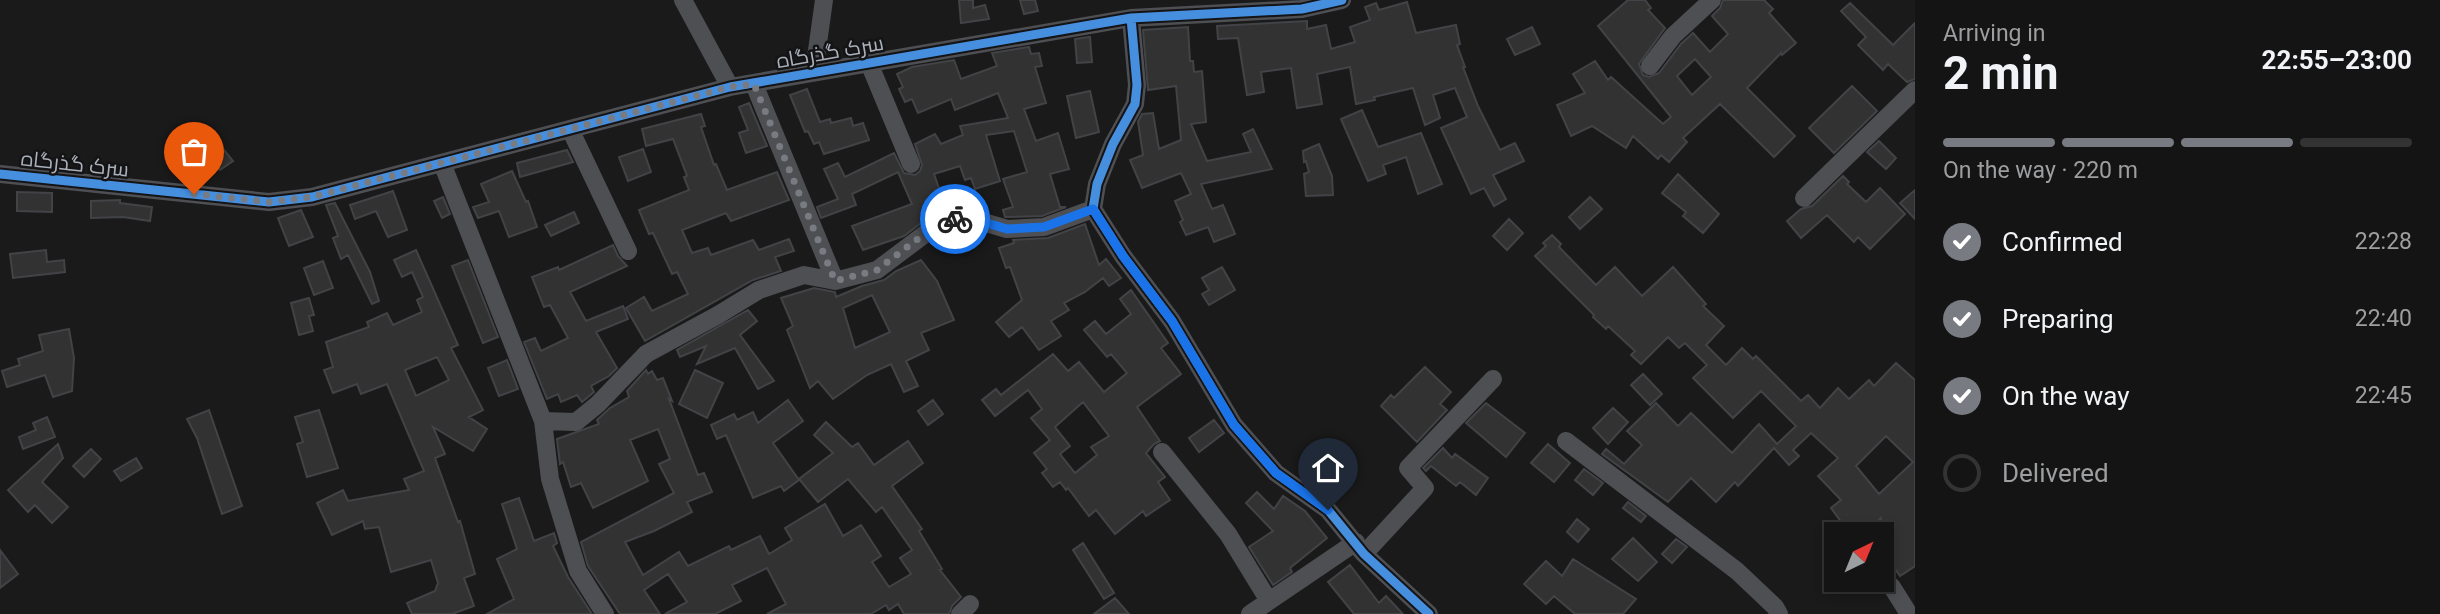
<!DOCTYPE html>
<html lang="en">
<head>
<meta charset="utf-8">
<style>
  :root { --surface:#141414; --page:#1d1d1d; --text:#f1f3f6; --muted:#9d9ea0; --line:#333334; --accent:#787c82 }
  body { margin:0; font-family:Roboto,Cairo,sans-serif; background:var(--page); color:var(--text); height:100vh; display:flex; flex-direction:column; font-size:26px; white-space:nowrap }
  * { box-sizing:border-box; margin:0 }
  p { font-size:23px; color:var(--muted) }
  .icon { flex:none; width:38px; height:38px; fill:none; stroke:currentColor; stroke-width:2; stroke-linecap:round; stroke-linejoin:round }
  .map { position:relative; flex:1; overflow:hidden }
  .details { display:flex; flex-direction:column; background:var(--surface); width:525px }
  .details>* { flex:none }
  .needle { width:46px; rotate:43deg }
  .buttons { position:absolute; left:1824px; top:522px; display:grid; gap:14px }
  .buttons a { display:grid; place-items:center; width:70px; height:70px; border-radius:0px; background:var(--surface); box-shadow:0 4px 10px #0003,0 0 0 2px var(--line); font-size:35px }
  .pin { position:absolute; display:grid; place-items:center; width:60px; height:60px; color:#fff; margin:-72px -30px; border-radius:50% 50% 50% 0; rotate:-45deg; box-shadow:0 0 7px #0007 }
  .pin .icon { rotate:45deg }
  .courier { position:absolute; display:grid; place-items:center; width:70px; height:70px; margin:-35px; border:5px solid #1a73e8; border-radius:50%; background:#fff; color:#222; box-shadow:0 2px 9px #0007 }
  .head em { font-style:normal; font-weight:700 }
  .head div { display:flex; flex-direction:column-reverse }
  .head { display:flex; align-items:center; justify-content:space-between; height:119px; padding:0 28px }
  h1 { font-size:46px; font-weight:700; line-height:52px }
  .bar { display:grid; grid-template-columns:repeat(4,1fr); gap:10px 7px; align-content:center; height:84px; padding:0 28px }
  .bar i { height:9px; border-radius:5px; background:var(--line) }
  .bar .on { background:var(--accent) }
  .bar p { grid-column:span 4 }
  ol { padding:0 28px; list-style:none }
  li { display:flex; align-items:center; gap:21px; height:77px }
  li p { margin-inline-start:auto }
  li .icon { padding:7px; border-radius:50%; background:var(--accent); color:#fff; stroke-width:4 }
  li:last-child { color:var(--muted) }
  li i { width:38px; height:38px; border:4px solid var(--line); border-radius:50% }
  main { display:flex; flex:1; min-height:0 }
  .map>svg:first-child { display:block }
</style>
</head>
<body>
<main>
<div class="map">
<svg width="1915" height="614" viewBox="0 0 1915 614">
  <rect width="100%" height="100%" fill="#1a1a1a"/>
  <!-- building -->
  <path fill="#323232" stroke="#424346" stroke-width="2" fill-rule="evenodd" d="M959 0H973V8L985 5 989 19 961 23Z
    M1020 0H1035L1038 11 1024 14Z
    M1628 0H1645L1651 8 1648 10 1665 28 1639 64 1643 75 1649 77 1659 73 1681 44 1693 33 1710 52 1728 34 1712 16 1720 8 1723 0H1764L1773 9 1769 13 1796 43 1782 55 1781 53 1747 88 1795 136 1774 157 1720 104 1683 138 1687 142 1669 162 1661 155 1658 159 1633 136 1626 148 1592 126 1571 136 1557 105 1585 93 1573 74 1595 61 1608 80 1611 77 1663 124 1671 117 1598 26ZM1695 59 1711 77 1692 95 1677 76Z
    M1407 2 1416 33 1456 25 1460 44 1457 45 1465 67H1463L1478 106 1500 150 1515 143 1524 161 1493 175 1506 199 1494 206 1484 188 1471 194 1441 128 1467 117 1455 88 1433 95 1440 118 1425 125 1413 88 1374 97 1375 100 1356 104 1350 67 1317 74 1322 104 1297 108 1291 68 1261 72 1264 92 1247 95 1238 38 1218 39 1217 26 1307 21V29L1326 25 1331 49 1355 42 1350 27 1370 20 1365 7 1376 3 1379 10Z
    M1850 3 1893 45 1915 23V79L1907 82 1888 64 1883 70 1858 45 1866 37 1841 11Z
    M1188 27 1190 61H1193L1194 72 1202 71 1206 122 1191 124 1207 161 1251 152 1243 134 1253 129 1272 169 1201 184 1212 209 1223 205 1235 234 1214 242 1208 227 1186 235 1180 222 1183 220 1175 201 1191 194 1181 173 1142 188 1130 160 1143 155 1138 122 1142 114 1153 113 1159 149 1181 140 1176 86 1148 90 1143 30Z
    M1532 27 1540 44 1515 55 1507 39Z
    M1090 37 1092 62 1077 63 1075 39Z
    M1029 47 1031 54 1039 53 1042 66 1035 67 1046 103 1024 109 1036 141 1058 133 1069 169 1050 174 1060 207H1066L1042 216 1005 217 1003 210 1013 207 1003 179 1027 172 1014 131 986 135 1000 181 975 189 971 178 965 180 960 166 934 174 946 208 938 210 904 236 863 250 852 226 912 204 898 172 852 194 856 205 821 218 817 207 838 199 824 169 838 163 845 177 894 153 904 173 915 175 920 171 922 165 915 144 935 134 941 144 963 135 960 126 1008 118 998 93 955 110 951 99 918 113 912 99 905 102 899 89 903 87 897 74 912 67 954 60 961 79 997 66 992 53Z
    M1852 86 1877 111 1834 153 1809 128Z
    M807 89 820 122 830 119 831 123 851 118 853 126 863 123 869 140 824 154 819 142 814 144 808 131 805 132 790 95Z
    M1090 91 1099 132 1076 138 1067 96Z
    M749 103 767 146 746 153 739 133 748 130 739 107Z
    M1362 110 1378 147 1421 133 1442 184 1418 194 1406 157 1383 165 1386 174 1368 181 1341 119Z
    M701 114 705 126 701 127 714 165 716 164 727 190 777 172 789 200 731 221 726 213 682 230 692 253 708 248 711 255 753 240 759 250 789 239 794 251 775 257 781 271 753 280 645 341 626 308 644 297 652 311 688 294 677 272 672 274 653 233 649 234 639 210 689 190 684 177 687 176 673 139 646 146 642 129Z
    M213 136 233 161 220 170 201 145Z
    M1879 141 1896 158 1886 169 1867 152Z
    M1319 144 1332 176 1333 195 1306 196 1304 174 1309 172 1306 161 1304 162 1303 151Z
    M643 149 651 172 628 181 619 157Z
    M567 150 573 162 520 177 517 163Z
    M512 171 526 202 528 201 537 227 509 237 499 211 478 218 473 207 489 202 481 184Z
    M1678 174 1719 214 1703 233 1683 216 1686 212 1662 193Z
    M1843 176 1849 182 1847 184 1866 202 1880 188 1905 214 1870 249 1858 237 1854 242 1827 215 1801 238 1787 221 1801 209 1812 206Z
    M1915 190V219L1900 203Z
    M393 191 407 230 388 237 376 211 355 219 350 205Z
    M17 192 52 193V212L17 211Z
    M443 197 450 214 442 218 434 201Z
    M1590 197 1602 209 1580 229 1569 217Z
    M120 200V203L152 207 150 221 123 217 91 218V201Z
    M335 203 370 272 379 301 372 304 348 255 341 259 333 238 338 236 326 205Z
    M301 210 313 237 289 246 278 218Z
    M574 212 579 223 551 236 545 225Z
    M1509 219 1523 233 1507 250 1493 236Z
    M1085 224 1099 265 1106 259 1121 278 1109 286 1103 278 1085 292 1064 303 1069 310 1051 321 1061 336 1039 350 1022 327 1009 337 996 322 1022 300 1010 267 1006 268 999 248 1014 243 1013 240 1048 238Z
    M1552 235 1561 244 1559 247 1596 285 1615 267 1642 296 1673 267 1706 304 1703 306 1724 326 1706 345 1726 365 1742 348 1753 359 1756 356 1801 401 1808 395 1820 408 1838 388 1849 399 1869 380 1874 386 1896 363 1915 380V566L1900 576 1881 548V518L1863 534H1850L1831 508 1841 500 1818 476 1838 458 1811 433 1793 450 1799 456 1789 465 1774 448 1738 486 1735 482 1716 502 1691 478 1668 502 1602 454 1606 449 1624 464 1642 445 1627 431 1656 403 1678 426 1691 413 1732 453 1759 424 1777 444 1796 426 1761 391 1733 418 1693 378 1707 365 1685 343 1679 348 1668 337 1641 364 1631 355 1635 351 1608 326 1606 329 1593 317 1594 315 1535 256 1546 246 1543 243ZM1886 436 1913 462 1879 494 1856 466Z
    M613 245 618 256 627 266 570 292 586 321 623 306 628 319 596 332 617 368 609 376 591 386 594 392 582 402 577 395 561 402 558 394 547 399 524 342 535 338 541 351 568 338 550 305 544 307 532 277 558 267 559 270Z
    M46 250 47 262 64 260 65 272 13 278 10 254Z
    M416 250 458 345 451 348 483 410 469 417 487 429 473 451 433 427 445 454 435 458 458 522 460 521 475 574 464 578 474 606 452 614H412L407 603 435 591 438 583 431 560 391 572 379 527 365 529 363 521 332 535 317 503 343 490 348 501 409 490 404 479 424 471 387 384 361 394 357 384 333 393 324 370 333 367 326 342 369 327 367 322 387 313 393 325 422 312 417 300 423 297 412 272 402 277 394 260ZM437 357 449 380 416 396 405 370Z
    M468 260 498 337 483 343 452 266Z
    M921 260 937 281 954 320 921 333 929 350 906 361 918 386 904 392 891 364 867 375 833 399 818 381 810 388 787 330 793 326 781 298 814 288 835 292 836 297 862 286 884 280 896 271ZM872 295 890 332 855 348 843 308Z
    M323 261 333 288 314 295 304 268Z
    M1222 267 1235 290 1209 305 1202 294 1209 290 1202 278Z
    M1131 290 1168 343 1161 348 1181 374 1137 407 1160 441 1154 444 1146 453 1165 477 1158 482 1170 500 1146 516 1143 511 1115 534 1096 510 1089 516 1068 488 1066 490 1060 482 1053 487 1042 473 1047 469 1034 453 1050 440 1031 418 1042 409 1028 390 995 416 982 400 996 389 1001 395 1053 354 1068 371 1079 362 1104 392 1127 373 1111 354 1107 357 1084 330 1095 321 1106 334 1131 314 1120 299ZM1083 402 1109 436 1091 447 1097 455 1075 473 1060 454 1070 446 1055 427Z
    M309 298 314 315 309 316 313 331 299 335 291 303Z
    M748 310 757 321 740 335 774 381 758 389 735 348 697 364 706 346 680 357 677 350Z
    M69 329 74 358 72 391 53 397 45 375 7 387 2 371 20 365 18 359 43 351 39 335Z
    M507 360 518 389 499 396 488 368Z
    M1425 367 1451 392 1440 404 1447 410 1417 442 1381 406 1391 395 1394 398Z
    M646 370 648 374 652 371 657 380 663 378 672 401 669 399 698 475 704 473 712 492 687 502 692 512 654 531 625 542 643 575 679 552 688 566 729 546 731 550 760 536 769 554 792 540 785 528 825 504 843 536 861 525 881 556 872 562 889 587 911 574 900 558 912 550 882 507 876 512 848 479 818 502 799 479 833 453 814 435 826 422 852 447 858 443 874 465 908 441 923 463 892 486 922 529 919 531 942 569 940 570 961 597 952 606 949 614H904L898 604 889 610 886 605 871 614H767L786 604 767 568 732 585 741 601 715 614H665L687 602 668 574 644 590 660 614H620L588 566 581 542 674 493 659 464 670 459 658 429 630 440 648 481 593 508 581 483 571 487 563 462 560 464 557 439 599 424 597 420 610 408 629 397 627 391Z
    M695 370 723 383 707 418 679 404Z
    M1643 374 1662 394 1650 405 1631 385Z
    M788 400 803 421 773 443 799 480 784 491 781 486 753 498 726 435 717 439 711 425 734 414 737 420 753 412 758 423Z
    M933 400 943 414 928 425 918 411Z
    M1486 403 1525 433 1506 457 1466 423Z
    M1613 408 1628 422 1608 444 1593 428Z
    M209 410 242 506 222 514 197 438 187 419Z
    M319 410 338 468 307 477 297 444 303 442 295 417Z
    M47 417 55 437 23 449 19 437 36 430 33 423Z
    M1214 420 1224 433 1199 452 1189 438Z
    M58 444 63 458 42 482 68 507 52 523 35 505 28 512 8 490Z
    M1548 444 1570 463 1554 482 1531 463Z
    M1443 448 1452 458 1455 454 1488 478 1476 495 1460 482 1456 486 1431 466 1426 471 1423 468Z
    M91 449 101 459 84 477 73 466Z
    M136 458 142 468 121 481 114 471Z
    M1584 469 1603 483 1593 495 1575 480Z
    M1257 492 1274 509 1283 496 1305 511 1327 538 1290 568 1292 572 1273 585 1249 547 1273 531 1246 503Z
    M519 498 534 541 554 533 557 543 553 546 568 577 592 614H487L514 599 497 559 517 549 502 504Z
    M1628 502 1646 516 1641 522 1623 508Z
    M1577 519 1589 529 1578 542 1567 532Z
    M1633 538 1657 562 1638 581 1612 559Z
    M1676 539 1687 547 1672 563 1662 554Z
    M1083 543 1114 593 1104 599 1073 550Z
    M0 550 18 574 0 588Z
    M1573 559 1636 599 1623 614H1575L1554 596 1546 604 1524 584 1546 561 1562 576Z
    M1350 565 1379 603 1386 596 1403 614H1354L1328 582Z
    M1115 598 1129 614H1094Z"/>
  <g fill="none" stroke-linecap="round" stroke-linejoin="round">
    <!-- minor -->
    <path stroke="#4e4f53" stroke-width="18" d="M683 0 730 87
      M1131 18 1137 85 1135 104 1113 144 1097 184 1093 209 1123 256 1172 321 1234 425 1276 473 1328 510 1364 554 1429 614
      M869 63 911 164
      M1650 66 1673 36 1712 0
      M814 72 824 0
      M754 84 835 281
      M570 129 628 251
      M442 163 543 421 550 479 578 571 605 614
      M0 174 269 202 312 197 730 87 1131 18 1302 9 1342 0
      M1804 198 1915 90
      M543 421 576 422 598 404 646 354 718 315 759 290 804 275 835 281 877 270 945 219H973L1007 229 1044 227 1093 209
      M1566 441 1737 571 1775 607 1779 614
      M1162 452 1228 534 1269 601
      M1364 554 1425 488 1408 468 1493 379
      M1881 578 1892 587 1909 614
      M960 614 970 604
      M1250 614 1356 542"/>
    <defs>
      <path id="cycleway" d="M1131 18 1137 85 1135 104 1113 144 1097 184 1093 209 1123 256 1172 321 1234 425 1276 473 1328 510 1364 554 1429 614
        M0 174 269 202 312 197 730 87 1131 18 1302 9 1342 0"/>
    </defs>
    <!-- cycleway casing -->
    <use href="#cycleway" stroke="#141416" stroke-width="13"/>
    <!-- cycleway -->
    <use href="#cycleway" stroke="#468fdf" stroke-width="9"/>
  </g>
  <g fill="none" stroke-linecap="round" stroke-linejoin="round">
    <!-- done -->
    <path stroke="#787c82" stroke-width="7" stroke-dasharray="0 12.6" d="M194 194 269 202 312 197 730 87 754 84 835 281 877 270 944 219H955"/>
    <!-- route -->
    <path stroke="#1a73e8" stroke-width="9" d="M955 219H973L1007 229 1044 227 1093 209 1123 256 1172 321 1234 425 1276 473 1328 510"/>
  </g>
  <g text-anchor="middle" stroke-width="5" stroke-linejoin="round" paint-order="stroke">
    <!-- street labels -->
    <g font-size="21" fill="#abb1ba" stroke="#141416">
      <text transform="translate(830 52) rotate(-10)" y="7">سرک گذرگاه</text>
      <text transform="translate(75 164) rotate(6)" y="7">سرک گذرگاه</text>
    </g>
  </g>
</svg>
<div class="buttons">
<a><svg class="needle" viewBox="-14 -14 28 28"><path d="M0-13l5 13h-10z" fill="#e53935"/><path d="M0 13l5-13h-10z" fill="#9d9ea0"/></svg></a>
</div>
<div class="pin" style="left:194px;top:194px;background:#ea580c"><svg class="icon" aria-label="bag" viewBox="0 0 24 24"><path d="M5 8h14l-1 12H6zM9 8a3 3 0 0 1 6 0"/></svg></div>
<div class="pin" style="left:1328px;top:510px;background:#1f2937"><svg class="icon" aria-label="home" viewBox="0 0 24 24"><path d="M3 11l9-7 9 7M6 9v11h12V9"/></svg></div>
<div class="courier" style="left:955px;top:219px"><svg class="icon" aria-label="bike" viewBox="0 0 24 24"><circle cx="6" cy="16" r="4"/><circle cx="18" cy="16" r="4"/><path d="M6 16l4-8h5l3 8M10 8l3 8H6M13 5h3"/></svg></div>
</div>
<section class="details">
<div class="head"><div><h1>2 min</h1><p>Arriving in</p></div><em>22:55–23:00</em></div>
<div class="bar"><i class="on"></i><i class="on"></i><i class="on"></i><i></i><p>On the way · 220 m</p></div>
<ol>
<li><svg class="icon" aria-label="check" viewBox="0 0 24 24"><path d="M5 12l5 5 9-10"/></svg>Confirmed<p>22:28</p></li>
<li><svg class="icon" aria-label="check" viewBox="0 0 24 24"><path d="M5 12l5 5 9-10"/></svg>Preparing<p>22:40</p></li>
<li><svg class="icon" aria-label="check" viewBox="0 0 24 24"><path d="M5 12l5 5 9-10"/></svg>On the way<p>22:45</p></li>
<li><i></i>Delivered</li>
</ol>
</section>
</main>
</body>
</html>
